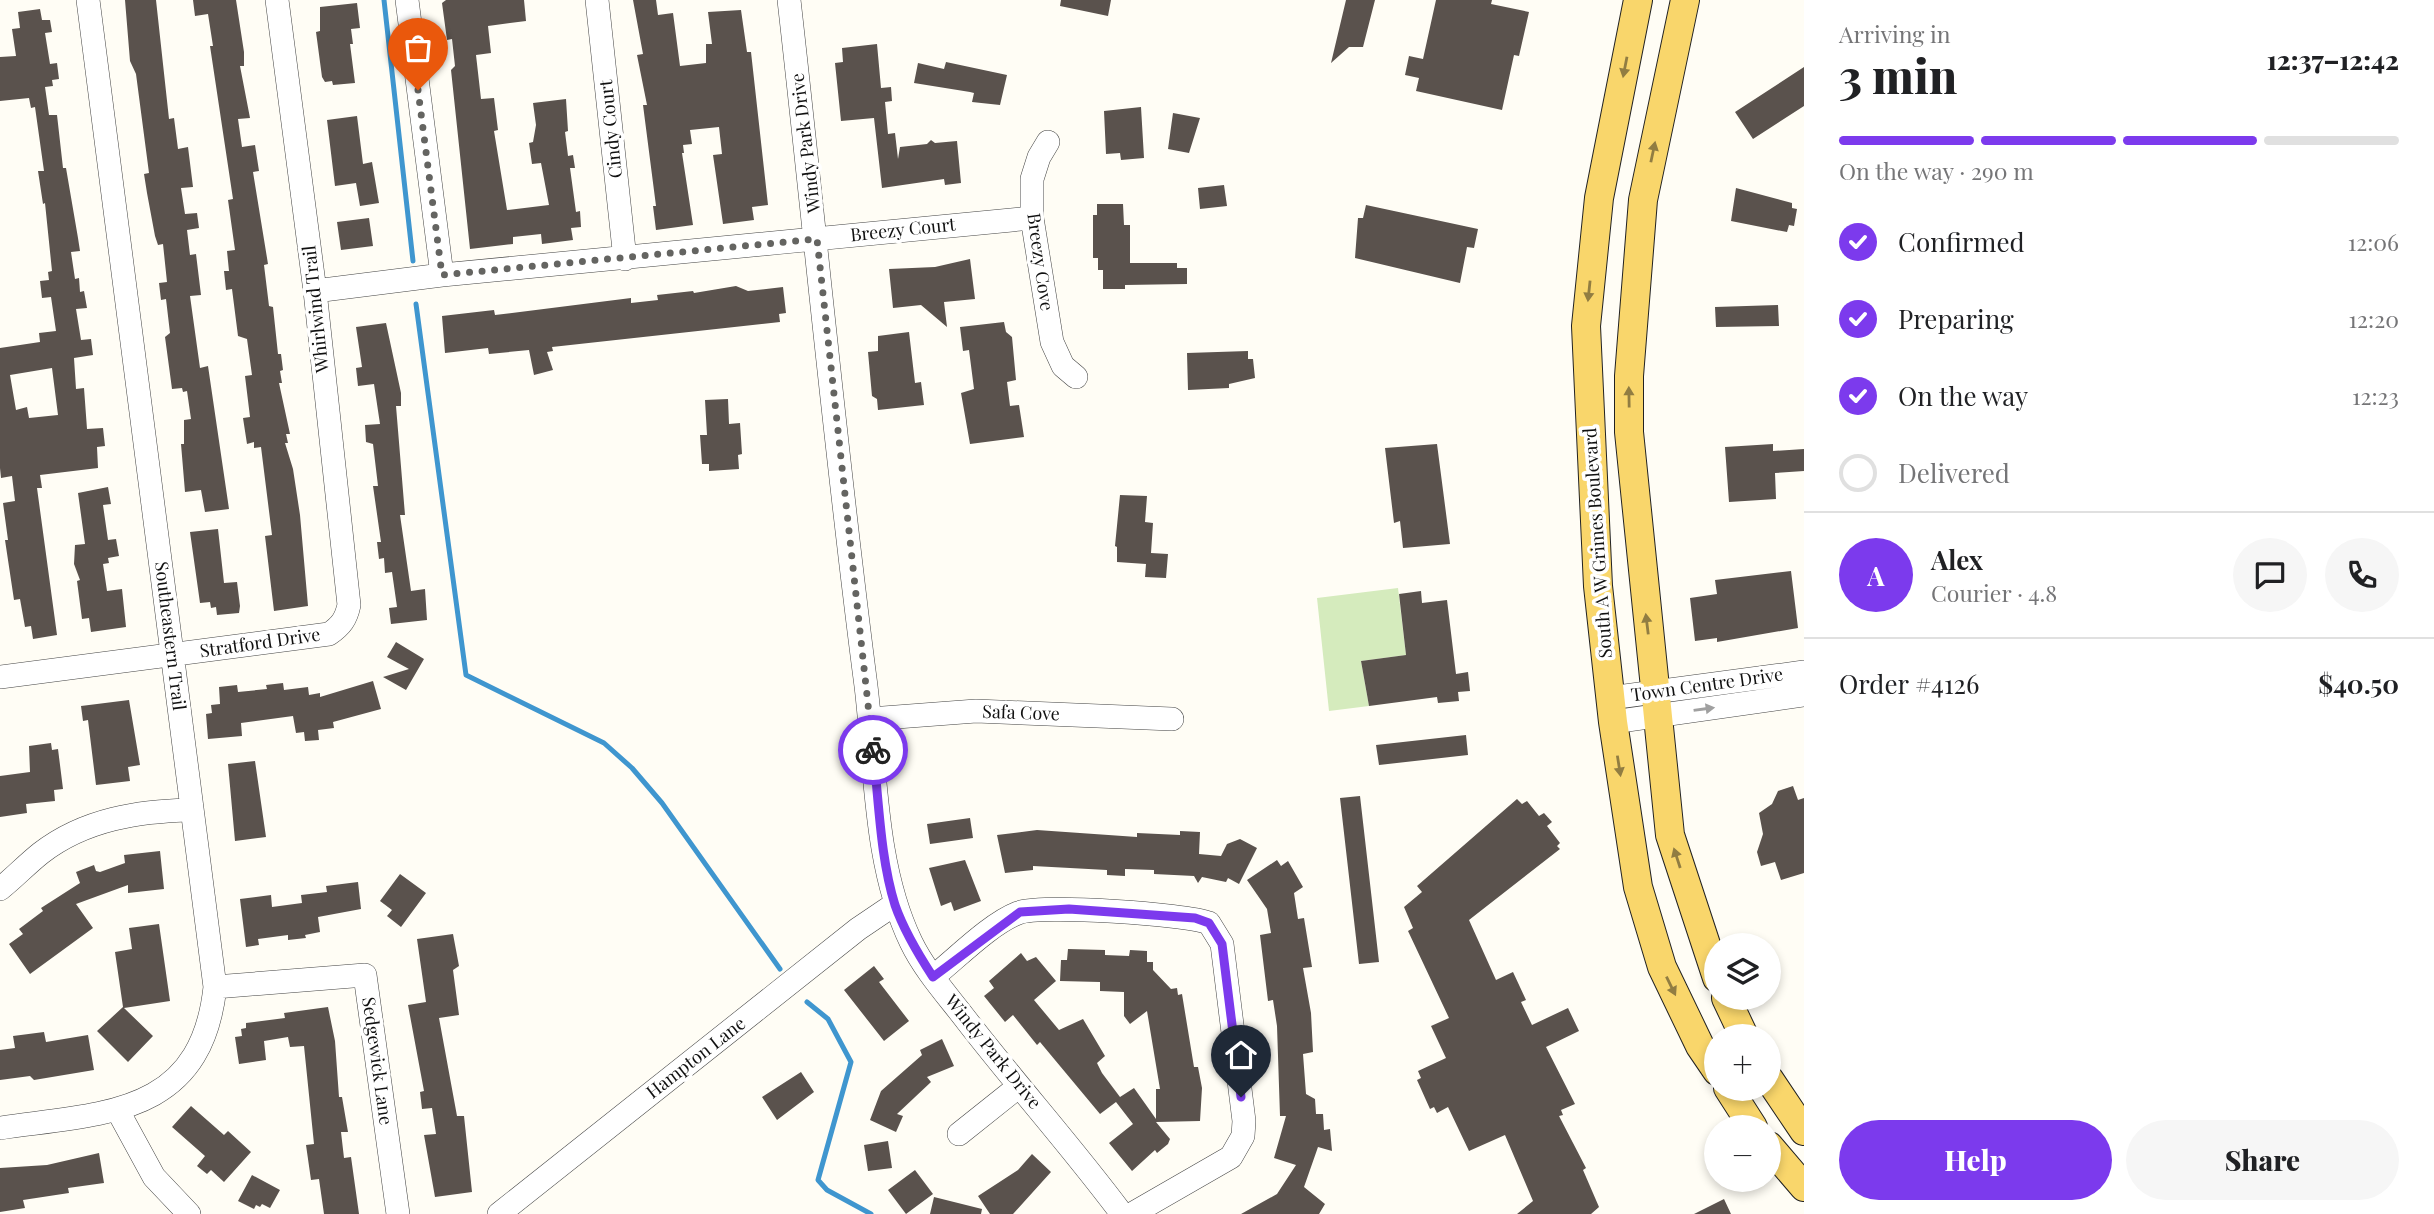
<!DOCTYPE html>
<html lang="en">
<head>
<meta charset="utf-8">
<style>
  :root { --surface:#fff; --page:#f6f6f6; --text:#202124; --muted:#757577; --line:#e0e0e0; --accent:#7c3aed }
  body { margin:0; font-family:"Playfair Display",serif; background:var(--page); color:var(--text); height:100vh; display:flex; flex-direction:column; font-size:26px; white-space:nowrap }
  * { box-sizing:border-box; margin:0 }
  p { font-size:23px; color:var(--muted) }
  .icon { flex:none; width:38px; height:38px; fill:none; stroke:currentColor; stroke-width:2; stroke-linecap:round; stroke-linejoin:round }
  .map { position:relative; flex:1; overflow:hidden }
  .drawer { display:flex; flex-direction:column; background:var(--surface); width:630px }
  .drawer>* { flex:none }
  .controls { position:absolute; left:1704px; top:933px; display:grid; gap:14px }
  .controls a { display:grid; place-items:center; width:77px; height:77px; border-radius:50%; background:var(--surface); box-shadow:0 4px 10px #0003; font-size:35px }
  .pin { position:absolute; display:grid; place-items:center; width:60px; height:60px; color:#fff; margin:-72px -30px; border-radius:50% 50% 50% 0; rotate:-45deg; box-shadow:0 0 7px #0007 }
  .pin .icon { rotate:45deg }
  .courier { position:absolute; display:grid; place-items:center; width:70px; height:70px; margin:-35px; border:5px solid #7c3aed; border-radius:50%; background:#fff; color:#222; box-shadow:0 2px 9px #0007 }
  .head em { font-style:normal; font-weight:800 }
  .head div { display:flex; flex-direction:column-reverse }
  .head { display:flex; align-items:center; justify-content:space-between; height:119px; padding:0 35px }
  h1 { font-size:46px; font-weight:800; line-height:52px }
  .bar { display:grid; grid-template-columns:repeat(4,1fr); gap:10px 7px; align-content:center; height:84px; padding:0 35px }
  .bar i { height:9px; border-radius:5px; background:var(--line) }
  .bar .selected { background:var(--accent) }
  .bar p { grid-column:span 4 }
  .line { display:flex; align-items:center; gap:18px; padding:0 35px; border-top:2px solid var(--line) }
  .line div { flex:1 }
  .round { display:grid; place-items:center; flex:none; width:74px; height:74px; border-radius:37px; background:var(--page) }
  ol { padding:0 35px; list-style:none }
  li { display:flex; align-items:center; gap:21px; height:77px }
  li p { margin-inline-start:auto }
  li .icon { padding:7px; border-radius:50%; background:var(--accent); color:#fff; stroke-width:4 }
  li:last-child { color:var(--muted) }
  li i { width:38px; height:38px; border:4px solid var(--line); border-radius:50% }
  .cta { display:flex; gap:14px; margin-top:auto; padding:14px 35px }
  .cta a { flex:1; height:80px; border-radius:42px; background:var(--accent); color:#fff; font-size:28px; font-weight:800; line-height:80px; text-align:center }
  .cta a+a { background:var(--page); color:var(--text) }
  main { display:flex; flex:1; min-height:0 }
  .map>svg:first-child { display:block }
</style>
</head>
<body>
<main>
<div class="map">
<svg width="1804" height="1214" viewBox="0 0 1804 1214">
  <rect width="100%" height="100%" fill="#fffdf5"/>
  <!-- green -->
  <path fill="#d5ebbd" d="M1398 588 1406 655 1361 661 1369 706 1329 711 1317 598Z"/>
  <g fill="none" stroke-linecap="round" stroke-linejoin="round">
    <!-- stream -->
    <path stroke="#3f96cf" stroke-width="5" d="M384 0 413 261
      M416 304 466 675 604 743 632 768 662 803 780 969
      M807 1002 828 1019 851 1062 818 1180 827 1190 871 1214"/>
  </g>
  <!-- building -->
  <path fill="#5a524d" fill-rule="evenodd" d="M125 0H156L169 119 174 118 178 149 188 147 193 187 181 188 185 214 197 213 199 228 187 230 190 255 196 254 201 295 190 296 200 368 208 366 229 509 205 512 201 490 185 492 181 444H184V420L191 419 187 391 183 392 182 388 172 389 165 337 170 333 166 299 161 300 159 283 167 282 163 244 158 245 155 236 147 193 144 174 149 173 136 74 130 61Z
    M193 0H236L244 52V66H240L250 118 238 119 242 147 255 145 259 171 253 172 268 264 264 265 269 306 273 307 278 354H281L283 370 280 371 282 383H279L290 434H286L288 443H285L293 469 300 515 308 606 274 611 265 536 272 535 261 447 254 448V442L247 444 243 418 250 417 245 376 252 375 247 339 238 336 232 289 226 290 224 271H229L227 251 235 250 228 200 233 199 210 46H213L208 14 195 16Z
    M446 0H524L526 21 488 26 491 53 476 55 481 99 494 98 498 130 494 131 507 210 549 205 541 163 532 164 529 143 533 142 536 125 533 103 566 99 568 131 565 132 568 156 573 155 575 168H570L576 212 580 211 581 227 571 228 573 240 542 244 541 234 513 237V244L470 249 451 70 455 66 452 39 447 40 442 3Z
    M633 0H656L658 15 673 13 680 66 706 63V44H712L708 12 741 10 747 52H751L768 205 752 207 754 220 723 224 713 155 722 154 719 127 690 130 692 144 683 145 684 153H682L693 225 656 230 653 206H656L643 105H647L637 55 643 54Z
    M1061 0H1111L1108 16 1060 6Z
    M1346 0H1375L1363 47H1349L1331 63Z
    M1436 0H1492L1491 4 1529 12 1519 56 1514 55 1502 110 1416 91 1419 78 1405 75 1409 56 1423 59Z
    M357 3 360 28 351 29 353 44H350L355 83 333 85 332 81 325 82 322 77 316 32 320 31V7Z
    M40 9 42 20H50L52 32 45 33 50 64 57 63 59 79 52 80 53 86 45 87 49 115H57L63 168H66L78 238 80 251 71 252 75 279 79 278 80 292 84 291 87 308 76 309 81 340 91 339 93 355 74 358 76 389 84 388 87 429 103 428 105 446 97 447 98 468 40 475 42 488H37L57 635 33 639 31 626 25 627 20 599 14 600 5 540H8L3 503 15 501 12 476 1 478 0 468V348L40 342 39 333 56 331 51 297 42 298 40 281 49 280 48 272 52 271 45 203 43 204 38 171H44L35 107 31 108 29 98 0 101V57L16 56 12 29 20 28 18 12ZM52 368 58 415 29 418 27 407 16 410 10 375Z
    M877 44 881 88 891 87 892 101 885 102 888 134 895 133 898 159 900 147 927 144 931 140 935 143 957 141 961 183 945 185 944 179 882 188 874 118 841 121 835 63 843 62 842 48Z
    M946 62 1007 75 1000 105 972 102 974 93 970 92 914 83 918 63 944 69Z
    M1804 67V106L1753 139 1735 112Z
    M1141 107 1144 158 1121 160 1120 153 1106 154 1104 111Z
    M1173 113 1200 118 1189 153 1168 149Z
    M357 116 363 164 372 162 379 203 360 206 356 183 335 186 327 120Z
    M1224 185 1227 206 1200 209 1198 188Z
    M1736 188 1792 203V208L1797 209 1794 226 1789 225 1787 232 1731 221Z
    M1097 204H1123L1124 225H1130V263H1177V268H1187V284L1125 285V289H1103V270H1098V258H1093V215H1097Z
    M1366 205 1478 229 1474 248 1467 247 1460 283 1355 258 1358 218H1363Z
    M369 218 373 246 341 250 337 222Z
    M970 259 975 299 944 302 947 327 921 305 893 308 889 269 935 267Z
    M736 286 748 291 783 287 786 313 779 314 780 322 552 347 553 351 547 352 553 370 534 375 529 350 489 354 488 348 445 353 442 316 494 310 495 315 631 298V303L658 300 657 295 693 291 694 293Z
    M1778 305 1779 326 1716 327 1715 307Z
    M1004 322 1006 332 1012 337 1016 380 1007 382 1010 406 1019 405 1024 437 970 444 961 393 974 389 969 350 963 351 960 327Z
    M386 323 401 393V406H396L405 515H400L411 591 425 589 427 620 391 624 389 608 397 607 392 572 385 573 384 558 379 559 377 542H381L373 486H378L373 444 366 442 365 425 380 424 374 384 358 386 356 368 362 367 356 327Z
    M909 332 915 383 921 382 924 405 878 410 877 399 872 396 868 352 878 351V336Z
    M1248 351V359H1253L1255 378 1229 384V388L1188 390 1187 353Z
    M728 399 729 424 740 423 742 454 738 455 739 469 709 471V464H702L700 435H707L705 400Z
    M1437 444 1450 544 1403 548 1400 521 1394 523 1385 448Z
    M1773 444V451L1804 449V471L1775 473 1776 499 1729 502 1725 447Z
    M108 487 111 504 103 505 108 540 116 539 119 556 108 558 109 563 103 564 107 591 122 589 126 627 91 632 89 618 82 619 77 581 80 580 74 564 75 545 85 544 78 493Z
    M1120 495 1147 496 1145 522 1153 523 1151 553 1168 554 1166 578 1145 577 1146 564 1117 562V547L1115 546Z
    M218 529 224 583 237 582 240 606 239 613 217 615 216 607 211 608 210 602 200 603 190 532Z
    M1791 571 1798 628 1717 642V638L1695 641 1690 598 1717 594 1715 580Z
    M1421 591 1422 603 1447 600 1456 674 1468 672 1470 691 1458 692 1459 701 1438 703 1437 697 1369 706 1361 661 1406 655 1399 594Z
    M396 642 424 659 406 690 383 677 409 669 387 657Z
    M373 681 381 709 333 722 334 728 318 730 319 740 305 741 304 732 296 733 293 716 241 723 242 736 208 739 206 714 212 713 211 705 220 704 219 687 237 685 238 692 267 689 266 685 283 683 284 690 308 687 309 695 320 693V697Z
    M129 700 140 765 128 767 130 781 96 785 88 720 83 721 81 706Z
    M1466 735 1468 755 1379 765 1376 745Z
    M51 743 52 750 58 749 63 789 54 790 55 801 26 804 27 813 0 817V776L30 772 29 746Z
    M255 761 266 837 235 841 228 764Z
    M1793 786 1798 800 1804 798V873L1781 880 1775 862 1761 866 1757 852 1763 834 1759 813 1772 804 1778 791Z
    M1360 796 1379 962 1359 964 1340 798Z
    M1517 799 1522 804 1527 801 1539 816 1544 813 1552 822 1547 826 1560 843 1557 846 1560 849 1469 920 1496 980 1513 972 1526 1000 1521 1002 1532 1025 1568 1008 1579 1031 1546 1047 1575 1104 1561 1110 1563 1115 1559 1116 1586 1168 1583 1170 1599 1207 1591 1214H1517L1533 1201 1505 1135 1469 1151 1448 1107 1437 1113 1434 1107 1430 1109 1417 1080 1421 1078 1418 1071 1446 1058 1431 1026 1449 1018 1408 931 1413 928 1404 907 1422 892 1417 886Z
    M970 818 973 838 930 844 927 824Z
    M1037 830 1137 837V833L1180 835V831L1200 832 1199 854 1221 856 1227 844 1240 839 1257 848 1239 884 1228 878 1226 882 1202 877 1198 883 1194 876 1154 874V870L1125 869V876L1107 875V870L1033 866V870L1005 873 997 835Z
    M160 851 164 889 128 893V885L76 904 93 928 30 974 9 944 23 934 19 929 43 911 41 908 80 883 76 872 94 865 96 871 100 872 125 863 124 855Z
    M965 860 981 901 954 911 951 902 941 906 929 868Z
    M1277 860 1281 866 1288 861 1303 887 1294 893 1298 919 1304 918 1312 967 1303 968 1311 1013 1313 1052 1303 1054 1306 1094 1315 1099 1316 1114H1323L1324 1130 1330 1129 1332 1151 1318 1147 1304 1187 1325 1204 1319 1214H1241L1277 1194 1296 1165 1274 1158 1286 1116H1280L1277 1026 1273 1000 1268 1001 1260 935 1271 933 1267 909 1247 880Z
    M400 874 426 893 401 927 387 916 392 910 380 901Z
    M358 882 361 909 318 917 320 932 305 935 306 938 288 940V935L258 939 259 945 246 947 240 899 271 895 272 907 302 903 301 895 327 892 326 886Z
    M159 924 170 1001 124 1008 153 1036 128 1062 97 1031 123 1007 115 952 132 949 129 928Z
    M453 934 459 966 453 970 459 1015 439 1018 457 1116H464L472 1192 435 1197 424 1135 436 1134 432 1108 422 1109 420 1092 424 1091 408 1005 426 1002 417 939Z
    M1068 949 1105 950V955L1129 956 1130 950 1147 951V962H1153V970L1171 989 1177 988 1178 995 1182 994 1194 1067H1198L1202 1088 1200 1121 1156 1122 1170 1139 1168 1144 1157 1153 1155 1150 1132 1171 1109 1143 1133 1124 1116 1102 1100 1114 1040 1042 1037 1045 1013 1015 1005 1022 984 996 994 988 989 981 1021 953 1027 961 1036 957 1056 981 1034 1000 1059 1030 1083 1019 1105 1056 1097 1063 1102 1073 1120 1097 1134 1088 1156 1119V1089H1160L1147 1011 1130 1024 1124 1016V992L1100 991V982L1060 981 1061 960H1067Z
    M874 966 884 979 879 982 909 1021 884 1041 844 990Z
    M328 1007 335 1041 339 1097H342L348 1132H341L344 1158 351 1157 359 1214H324L319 1179 311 1180 306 1145 314 1144 304 1046 290 1047 288 1037 264 1041 266 1060 239 1064 235 1037 242 1036 241 1029 246 1028V1023L285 1018 284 1013Z
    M44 1032 46 1042 88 1035 94 1070 34 1080 30 1076 0 1080V1050L15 1048 13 1036Z
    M942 1039 954 1066 927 1077 931 1082 897 1114 903 1116 896 1132 870 1120 881 1091 922 1055 920 1050Z
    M801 1072 814 1092 777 1120 762 1097Z
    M191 1106 224 1135 228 1131 251 1152 224 1182 211 1170 207 1174 197 1166 205 1156 172 1127Z
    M888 1141 892 1168 868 1171 864 1145Z
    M99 1153 104 1183 68 1188 69 1193 23 1200 25 1208 0 1212V1168L47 1165Z
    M1032 1154 1051 1172 1013 1214H990L978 1196 1018 1170Z
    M915 1170 933 1194 906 1214 888 1190Z
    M252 1175 280 1190 270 1208 262 1204 260 1207 256 1205 254 1209 238 1201Z
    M934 1197 982 1209 981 1214H930Z
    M1724 1199 1731 1214H1694Z"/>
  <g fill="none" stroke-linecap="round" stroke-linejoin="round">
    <defs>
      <path id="minor" d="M407 0 442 275
        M597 0 625 259
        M789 0C815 229 836 458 866 686 876 769 874 865 911 942 925 971 948 996 967 1021 1018 1087 1073 1148 1122 1214
        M1048 142 1039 157 1032 179V218L1052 342 1063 366 1076 377
        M315 291 442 275 1032 218
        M0 677 329 634C341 626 346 619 349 605L315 291 277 0
        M1610 698 1804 672
        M870 719 976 711 1172 719
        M1613 722 1804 695
        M0 889C15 877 27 864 41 853 85 819 139 811 192 810
        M933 977C957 958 990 924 1018 913 1040 904 1186 914 1209 923L1222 944 1244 1121 1243 1136 1231 1157 1132 1214
        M215 987 365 975 398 1214
        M118 1111 154 1177 189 1214
        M0 1128C103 1113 201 1117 215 987L88 0
        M959 1134 1018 1087
        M499 1214 858 929 895 904"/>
      <path id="major" d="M1638 0 1599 198 1586 326 1598 586 1613 722 1638 887 1662 967 1700 1046 1717 1071
        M1685 0 1643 200 1629 376V432L1670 835 1717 978
        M1726 998 1744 1036
        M1769 1079 1804 1131
        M1728 1088 1753 1127
        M1769 1146 1804 1187"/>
    </defs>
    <!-- minor casing -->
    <use href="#minor" stroke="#444" stroke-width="24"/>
    <!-- major casing -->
    <use href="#major" stroke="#222" stroke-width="30"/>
    <!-- minor -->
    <use href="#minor" stroke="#fff" stroke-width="23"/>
    <!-- major -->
    <use href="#major" stroke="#f9d66b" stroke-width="28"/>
  </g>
  <!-- one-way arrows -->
  <defs><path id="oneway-solid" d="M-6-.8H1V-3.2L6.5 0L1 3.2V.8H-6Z" transform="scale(1.75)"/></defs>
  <g fill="#917d42">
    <use href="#oneway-solid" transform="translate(1625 67) rotate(101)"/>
    <use href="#oneway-solid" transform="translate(1653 152) rotate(-78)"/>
    <use href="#oneway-solid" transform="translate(1589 291) rotate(96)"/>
    <use href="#oneway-solid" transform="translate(1629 397) rotate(-91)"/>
    <use href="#oneway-solid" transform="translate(1647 624) rotate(-97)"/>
    <use href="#oneway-solid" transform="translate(1619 766) rotate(81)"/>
    <use href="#oneway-solid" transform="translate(1677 858) rotate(-108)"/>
    <use href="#oneway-solid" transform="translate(1671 986) rotate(64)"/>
  </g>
  <use fill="#a0a0a0" href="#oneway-solid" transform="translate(1704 709) rotate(-8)"/>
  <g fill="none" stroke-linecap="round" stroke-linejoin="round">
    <!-- done -->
    <path stroke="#646461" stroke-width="7" stroke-dasharray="0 12.6" d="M418 90 442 275 817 239 873 750"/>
    <!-- route -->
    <path stroke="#7c3aed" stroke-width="9" d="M873 750C879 801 880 857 895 905 904 931 918 954 933 977L1020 912 1069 909 1195 918 1209 923 1222 944 1241 1097"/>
  </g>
  <g text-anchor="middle" stroke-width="7" stroke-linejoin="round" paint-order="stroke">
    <!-- street labels -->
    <g font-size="18" fill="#111" stroke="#fff">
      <text transform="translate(611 129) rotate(-96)" y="6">Cindy Court</text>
      <text transform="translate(806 143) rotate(-97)" y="6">Windy Park Drive</text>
      <text transform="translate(903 230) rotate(-6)" y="6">Breezy Court</text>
      <text transform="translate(1040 262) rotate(82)" y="6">Breezy Cove</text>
      <text transform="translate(316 309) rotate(-96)" y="6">Whirlwind Trail</text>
      <text transform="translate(1598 543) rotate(-94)" y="6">South A W Grimes Boulevard</text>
      <text transform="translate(170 636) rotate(83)" y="6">Southeastern Trail</text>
      <text transform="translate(260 643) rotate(-8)" y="6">Stratford Drive</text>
      <text transform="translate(1707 685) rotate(-8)" y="6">Town Centre Drive</text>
      <text transform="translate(1021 713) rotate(2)" y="6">Safa Cove</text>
      <text transform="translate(993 1052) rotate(51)" y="6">Windy Park Drive</text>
      <text transform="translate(696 1058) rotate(-38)" y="6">Hampton Lane</text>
      <text transform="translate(377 1061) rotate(82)" y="6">Sedgewick Lane</text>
    </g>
  </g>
</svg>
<div class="controls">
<a><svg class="icon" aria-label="layers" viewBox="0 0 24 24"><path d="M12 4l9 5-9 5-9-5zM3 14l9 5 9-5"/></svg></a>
<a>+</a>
<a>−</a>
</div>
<div class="pin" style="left:418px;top:90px;background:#ea580c"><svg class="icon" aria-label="bag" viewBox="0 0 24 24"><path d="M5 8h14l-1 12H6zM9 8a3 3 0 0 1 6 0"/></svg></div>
<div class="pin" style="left:1241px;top:1097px;background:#1f2937"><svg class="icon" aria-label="home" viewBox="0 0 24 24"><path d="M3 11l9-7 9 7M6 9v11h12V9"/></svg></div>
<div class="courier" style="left:873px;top:750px"><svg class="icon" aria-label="bike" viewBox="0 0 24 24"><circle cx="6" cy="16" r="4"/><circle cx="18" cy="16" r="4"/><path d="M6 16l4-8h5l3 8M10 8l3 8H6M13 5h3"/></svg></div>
</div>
<section class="drawer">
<div class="head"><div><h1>3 min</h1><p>Arriving in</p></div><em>12:37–12:42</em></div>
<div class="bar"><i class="selected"></i><i class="selected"></i><i class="selected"></i><i></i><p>On the way · 290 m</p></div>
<ol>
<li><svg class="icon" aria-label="check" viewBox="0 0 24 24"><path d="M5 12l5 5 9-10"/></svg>Confirmed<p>12:06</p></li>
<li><svg class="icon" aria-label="check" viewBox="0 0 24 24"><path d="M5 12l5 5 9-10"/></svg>Preparing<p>12:20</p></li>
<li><svg class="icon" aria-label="check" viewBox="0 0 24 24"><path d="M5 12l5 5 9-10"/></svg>On the way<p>12:23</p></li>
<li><i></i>Delivered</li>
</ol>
<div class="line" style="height:126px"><b class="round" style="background:var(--accent);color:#fff">A</b><div><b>Alex</b><p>Courier · 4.8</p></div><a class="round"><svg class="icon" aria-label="chat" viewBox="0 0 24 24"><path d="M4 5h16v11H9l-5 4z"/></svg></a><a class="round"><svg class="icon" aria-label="phone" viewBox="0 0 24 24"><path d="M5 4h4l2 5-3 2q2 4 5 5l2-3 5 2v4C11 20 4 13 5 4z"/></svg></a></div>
<div class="line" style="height:91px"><div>Order #4126</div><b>$40.50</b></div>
<div class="cta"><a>Help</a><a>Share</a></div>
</section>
</main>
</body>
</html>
